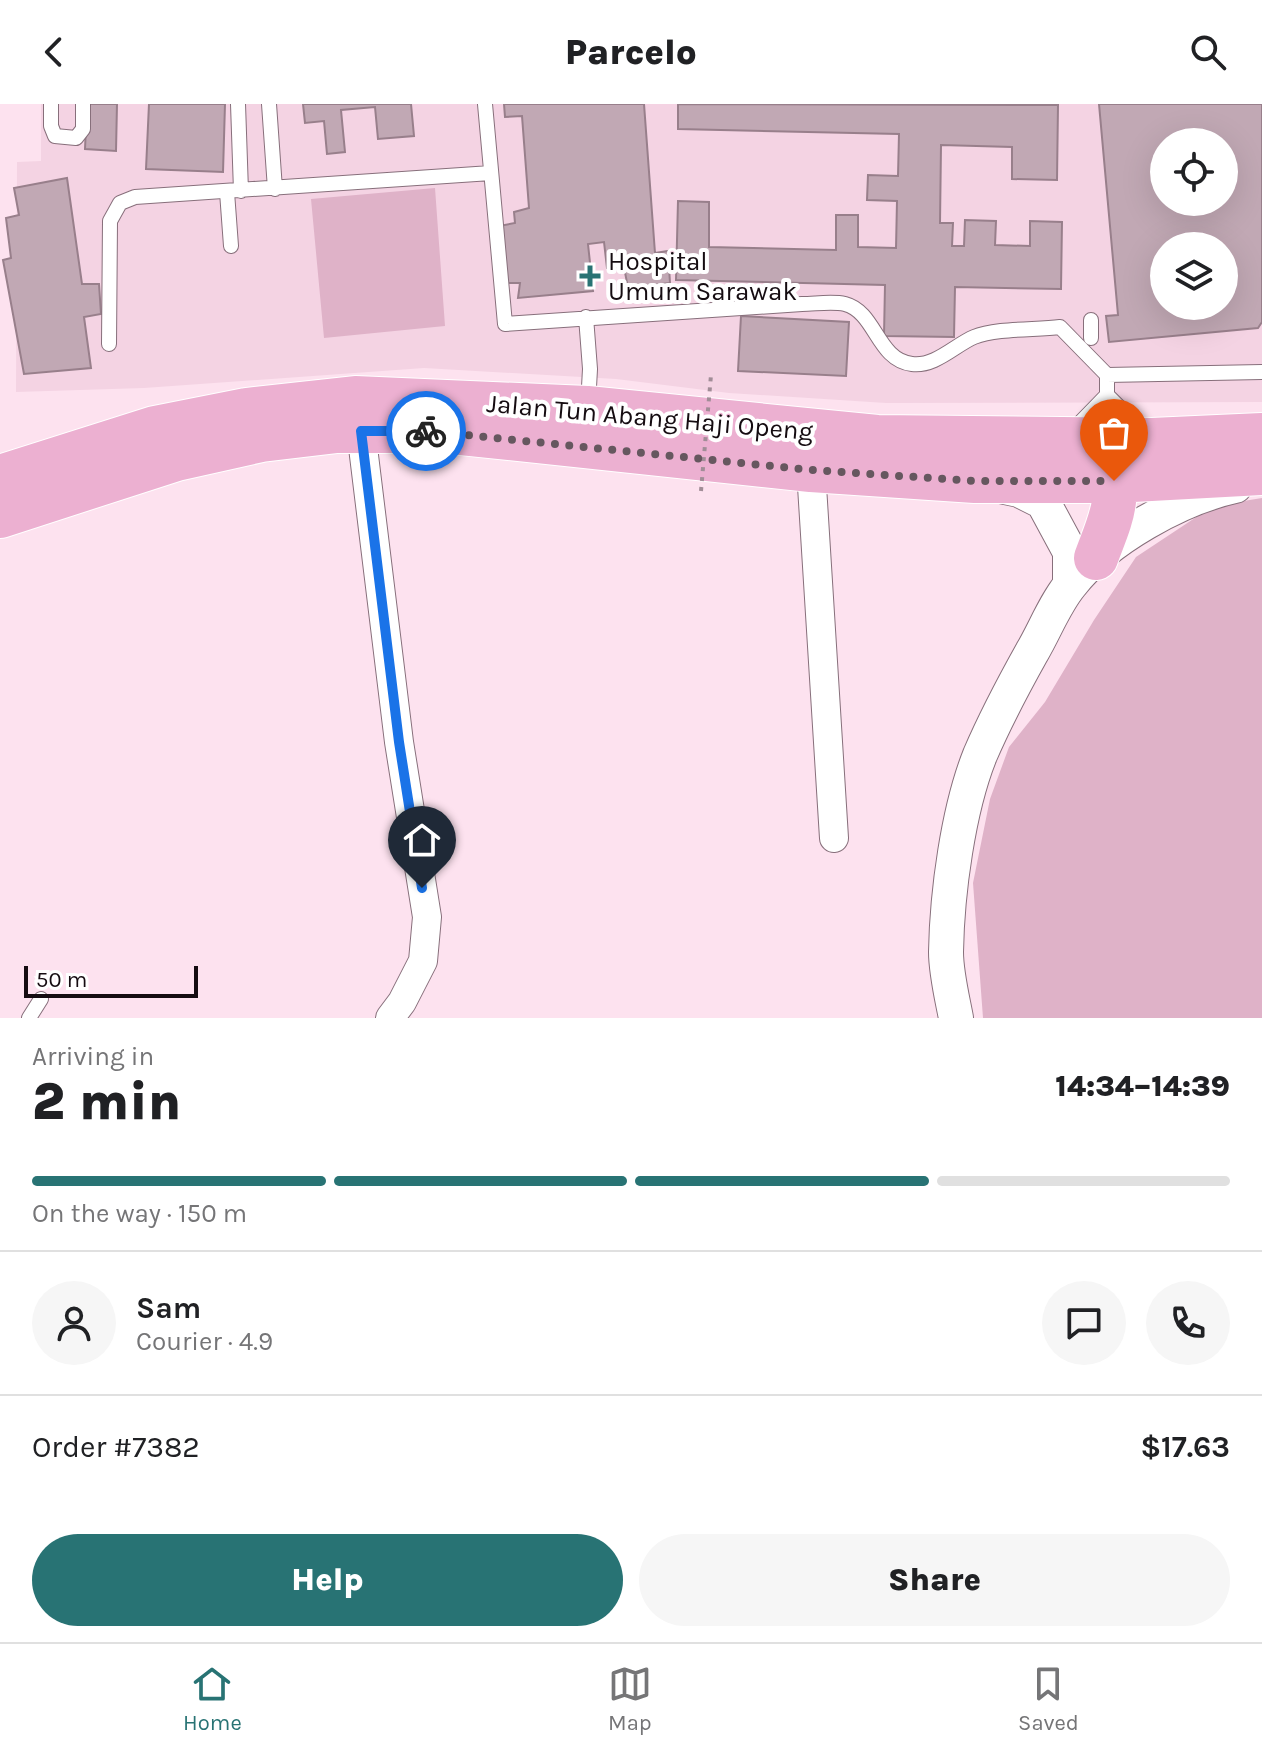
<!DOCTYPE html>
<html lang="en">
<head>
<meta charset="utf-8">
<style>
  :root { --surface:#fff; --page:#f6f6f6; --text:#202124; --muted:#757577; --line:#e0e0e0; --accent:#287374 }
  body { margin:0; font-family:Karla,sans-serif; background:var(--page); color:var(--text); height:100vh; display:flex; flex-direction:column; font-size:30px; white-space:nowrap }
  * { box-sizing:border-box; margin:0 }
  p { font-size:26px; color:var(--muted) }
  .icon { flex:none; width:44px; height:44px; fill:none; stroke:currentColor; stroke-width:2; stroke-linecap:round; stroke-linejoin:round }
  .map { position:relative; height:914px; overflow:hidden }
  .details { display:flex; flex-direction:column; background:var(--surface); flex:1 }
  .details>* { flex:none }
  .fabs { position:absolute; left:1150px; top:24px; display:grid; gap:16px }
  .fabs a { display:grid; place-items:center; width:88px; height:88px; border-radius:50%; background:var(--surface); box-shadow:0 8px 32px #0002; font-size:40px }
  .scale { position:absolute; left:24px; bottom:20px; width:174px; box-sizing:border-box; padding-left:8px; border:4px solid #150c11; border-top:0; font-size:22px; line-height:28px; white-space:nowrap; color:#150c11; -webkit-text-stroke:6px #fff; paint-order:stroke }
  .pin { position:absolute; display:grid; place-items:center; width:68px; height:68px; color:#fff; margin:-82px -34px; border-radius:50% 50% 50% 0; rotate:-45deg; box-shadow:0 0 8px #0007 }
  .pin .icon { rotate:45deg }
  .courier { position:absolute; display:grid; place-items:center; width:80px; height:80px; margin:-40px; border:6px solid #1a73e8; border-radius:50%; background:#fff; color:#222; box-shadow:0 2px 10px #0007 }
  .overview em { font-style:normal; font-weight:800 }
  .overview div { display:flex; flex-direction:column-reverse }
  .overview { display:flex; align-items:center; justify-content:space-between; height:136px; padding:0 32px }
  h1 { font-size:52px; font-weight:800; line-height:60px }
  .bar { display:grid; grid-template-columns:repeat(4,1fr); gap:12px 8px; align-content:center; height:96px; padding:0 32px }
  .bar i { height:10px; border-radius:6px; background:var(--line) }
  .bar .selected { background:var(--accent) }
  .bar p { grid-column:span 4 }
  .line { display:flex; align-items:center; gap:20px; padding:0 32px; border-top:2px solid var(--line) }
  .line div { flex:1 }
  .round { display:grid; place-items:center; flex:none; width:84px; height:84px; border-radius:42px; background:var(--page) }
  .action { display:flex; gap:16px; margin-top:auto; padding:16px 32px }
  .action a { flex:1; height:92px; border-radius:48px; background:var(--accent); color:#fff; font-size:32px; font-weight:800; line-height:92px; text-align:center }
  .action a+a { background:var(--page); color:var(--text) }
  header { display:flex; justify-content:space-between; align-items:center; height:104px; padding:0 32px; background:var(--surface); font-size:36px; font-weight:800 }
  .tabs { display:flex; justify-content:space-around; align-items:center; height:112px; border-top:2px solid var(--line); background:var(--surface); font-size:22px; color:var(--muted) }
  .tabs a { display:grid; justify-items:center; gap:4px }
  .tabs .selected { color:var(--accent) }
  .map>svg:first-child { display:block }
</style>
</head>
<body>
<header><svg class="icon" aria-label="back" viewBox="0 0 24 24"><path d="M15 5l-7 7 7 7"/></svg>Parcelo<svg class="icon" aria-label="search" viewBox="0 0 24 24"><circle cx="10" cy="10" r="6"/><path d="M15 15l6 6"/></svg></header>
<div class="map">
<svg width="1262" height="914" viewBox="0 0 1262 914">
  <rect width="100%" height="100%" fill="#fde2ef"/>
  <!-- built -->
  <path fill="#f4d3e3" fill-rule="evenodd" d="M41 0H1262V298L886 299 729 289 616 275 424 264 144 284 16 288 17 58 41 57ZM1164 38H1224V98H1164ZM1164 142H1224V202H1164Z"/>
  <!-- green -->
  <path fill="#dfb2c8" d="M435 84 445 222 324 234 311 95Z
    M1262 394V914H983L973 779 990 695 1009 643 1045 598 1094 516 1136 453 1213 402Z"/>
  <!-- building -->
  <path fill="#c1a8b4" stroke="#987f8b" stroke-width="2" fill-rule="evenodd" d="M87 0H117L116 47 85 45Z
    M149 0H225L223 68 146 65Z
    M303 0H411L414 32 378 35 375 3 341 6 345 48 327 50 324 17 305 19Z
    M504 0H644L655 149 668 147 670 179 628 184 624 163 607 164 604 138 588 140 593 187 518 194 520 179H507L499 122 515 119 514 108 529 104 522 12 505 13Z
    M678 0 1058 1 1057 76 1012 75V43L941 41 940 119H953L952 142H964L965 116 996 117 995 141 1030 142V117L1062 118 1061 185 955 183 954 233 884 232 885 181 676 176 678 97 709 98V143L836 146V111H858V143L896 144 897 97 867 96 868 71 898 72 899 30 678 25Z
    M1099 0H1262V218L1258 224 1109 238 1106 212 1118 211ZM1164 38H1224V98H1164ZM1164 142H1224V202H1164Z
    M67 74 82 180H99L101 210 84 213 91 264 24 270 3 156 11 154 6 114 19 111 14 84Z
    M741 212 849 218 846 272 738 267Z"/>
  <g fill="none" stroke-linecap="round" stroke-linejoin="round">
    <defs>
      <path id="service" d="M51 0V22L55 32 76 34 83 25V0
        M238 0 241 87
        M269 0 275 85
        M485 0 505 220 802 200C815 200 832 197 845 200 876 208 877 256 912 260 935 263 955 241 974 233 996 224 1035 226 1060 223L1107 271V291L1143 327
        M227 88 231 142
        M586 213 590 265 588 301
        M1091 234V216
        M109 240 110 117 120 99 135 93 491 69
        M1107 271 1262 268
        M1073 326 1107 291
        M29 914 41 895"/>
      <path id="minor" d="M361 327 399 638 427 813 423 857 402 898 390 914
        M811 366 834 734"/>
      <path id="tertiary" d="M1000 382 1019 386 1043 398 1070 448V480
        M956 914C952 893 946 869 946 848 947 789 958 706 980 651 995 616 1013 582 1032 548 1045 526 1055 499 1071 480 1106 435 1180 394 1235 382"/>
      <path id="primary" d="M1096 357C1132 378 1106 425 1096 454
        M0 373 155 324 246 306 355 294 587 304 877 333 1152 336 1262 331
        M0 412 176 355 261 336 337 327H442L811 366 975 377H1114L1262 369"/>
    </defs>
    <!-- service casing -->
    <use href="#service" stroke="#876f7b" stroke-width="16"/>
    <!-- minor casing -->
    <use href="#minor" stroke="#876f7b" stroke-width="30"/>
    <!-- tertiary casing -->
    <use href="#tertiary" stroke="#876f7b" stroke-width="36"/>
    <!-- primary casing -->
    <use href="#primary" stroke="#fff" stroke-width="46"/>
    <!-- service -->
    <use href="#service" stroke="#fff" stroke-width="14"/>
    <!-- minor -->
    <use href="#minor" stroke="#fff" stroke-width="28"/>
    <!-- tertiary -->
    <use href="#tertiary" stroke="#fff" stroke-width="34"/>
    <!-- primary -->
    <use href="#primary" stroke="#ecb0d1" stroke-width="44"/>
    <!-- path-bridge -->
    <path stroke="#a18d97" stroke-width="4" stroke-dasharray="4 6" stroke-linecap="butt" d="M701 387 711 271"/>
  </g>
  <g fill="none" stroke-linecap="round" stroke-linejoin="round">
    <!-- done -->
    <path stroke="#66575f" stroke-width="8" stroke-dasharray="0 14.4" d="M426 327 811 366 975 377H1114"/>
    <!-- route -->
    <path stroke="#1a73e8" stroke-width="10" d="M422 784 399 638 361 327H426"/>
  </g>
  <!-- markers -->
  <path fill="#287374" stroke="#fff" stroke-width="3" d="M586 160h8v8h8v8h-8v8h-8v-8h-8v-8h8z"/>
  <g text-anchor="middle" stroke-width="8" stroke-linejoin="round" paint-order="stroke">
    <!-- poi labels -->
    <g font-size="26" fill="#150c11" stroke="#fff" text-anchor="start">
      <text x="608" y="166">Hospital<tspan x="608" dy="30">Umum Sarawak</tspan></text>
    </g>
    <!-- street labels -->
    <g font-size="26" fill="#150c11" stroke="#fff">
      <text transform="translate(650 313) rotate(5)" y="9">Jalan Tun Abang Haji Openg</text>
    </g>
  </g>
</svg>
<div class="fabs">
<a><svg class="icon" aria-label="locate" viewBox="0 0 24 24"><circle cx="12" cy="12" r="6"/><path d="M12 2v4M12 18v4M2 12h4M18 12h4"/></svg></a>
<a><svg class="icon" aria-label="layers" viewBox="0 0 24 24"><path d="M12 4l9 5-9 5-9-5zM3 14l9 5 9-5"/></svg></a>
</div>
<div class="scale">50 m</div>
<div class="pin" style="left:1114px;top:377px;background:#ea580c"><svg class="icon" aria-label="bag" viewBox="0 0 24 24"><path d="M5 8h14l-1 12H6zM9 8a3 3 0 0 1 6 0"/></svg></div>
<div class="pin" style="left:422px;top:784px;background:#1f2937"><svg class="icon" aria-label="home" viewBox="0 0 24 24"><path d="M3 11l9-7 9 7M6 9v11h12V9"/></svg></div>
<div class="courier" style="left:426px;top:327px"><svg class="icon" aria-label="bike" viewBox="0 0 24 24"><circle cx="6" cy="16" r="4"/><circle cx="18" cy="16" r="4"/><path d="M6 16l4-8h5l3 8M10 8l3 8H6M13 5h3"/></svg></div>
</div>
<section class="details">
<div class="overview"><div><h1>2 min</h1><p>Arriving in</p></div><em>14:34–14:39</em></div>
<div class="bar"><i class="selected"></i><i class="selected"></i><i class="selected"></i><i></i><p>On the way · 150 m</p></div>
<div class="line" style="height:144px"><a class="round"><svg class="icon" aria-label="person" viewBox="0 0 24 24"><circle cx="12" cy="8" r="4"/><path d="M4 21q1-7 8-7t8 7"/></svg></a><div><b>Sam</b><p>Courier · 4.9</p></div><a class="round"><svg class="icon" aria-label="chat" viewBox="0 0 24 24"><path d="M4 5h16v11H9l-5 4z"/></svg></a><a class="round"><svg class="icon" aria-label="phone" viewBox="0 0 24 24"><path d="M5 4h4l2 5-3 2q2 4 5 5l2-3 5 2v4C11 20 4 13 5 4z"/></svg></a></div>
<div class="line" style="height:104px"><div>Order #7382</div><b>$17.63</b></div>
<div class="action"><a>Help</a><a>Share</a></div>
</section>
<nav class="tabs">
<a class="selected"><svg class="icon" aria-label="home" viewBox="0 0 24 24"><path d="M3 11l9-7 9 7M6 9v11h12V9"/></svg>Home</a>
<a><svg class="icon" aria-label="map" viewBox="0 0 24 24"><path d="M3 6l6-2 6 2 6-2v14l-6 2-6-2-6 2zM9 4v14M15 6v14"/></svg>Map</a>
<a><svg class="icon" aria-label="saved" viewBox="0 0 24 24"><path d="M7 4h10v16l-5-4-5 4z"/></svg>Saved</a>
</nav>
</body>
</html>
